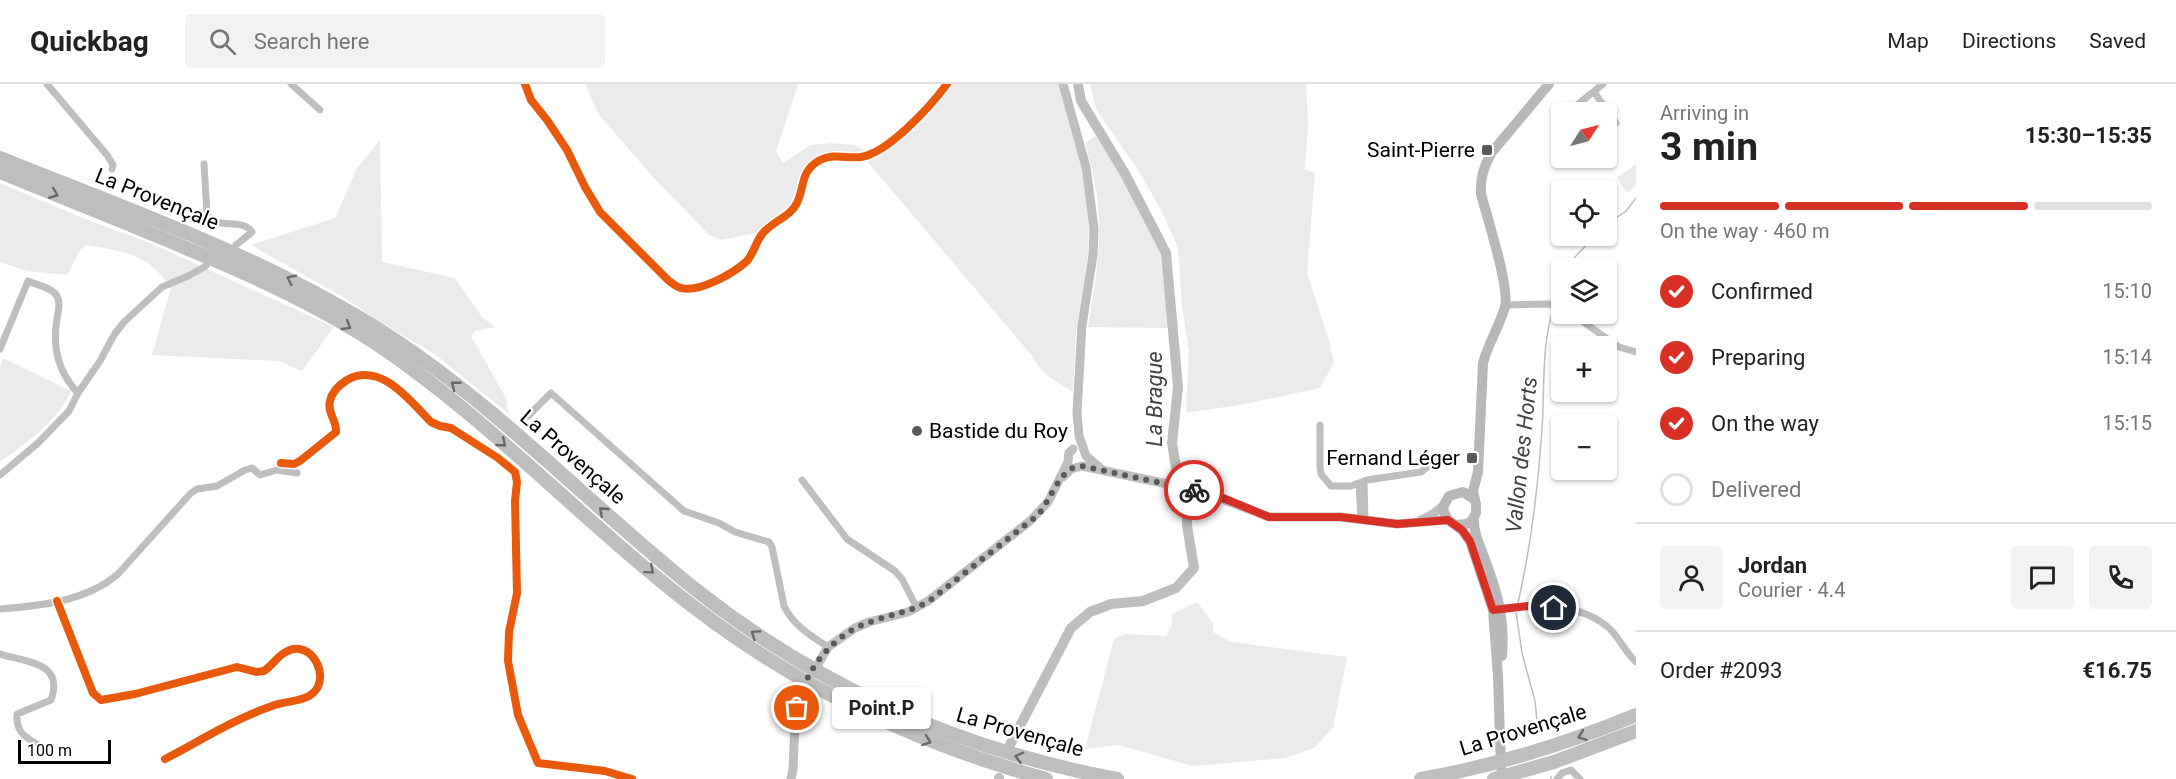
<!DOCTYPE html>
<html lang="en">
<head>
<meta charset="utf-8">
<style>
  :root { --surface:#fff; --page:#f2f2f2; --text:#222; --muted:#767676; --line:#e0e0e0; --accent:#d93025 }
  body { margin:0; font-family:Roboto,sans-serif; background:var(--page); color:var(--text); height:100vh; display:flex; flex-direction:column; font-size:22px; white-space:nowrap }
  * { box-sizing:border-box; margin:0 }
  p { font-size:20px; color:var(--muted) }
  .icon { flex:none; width:33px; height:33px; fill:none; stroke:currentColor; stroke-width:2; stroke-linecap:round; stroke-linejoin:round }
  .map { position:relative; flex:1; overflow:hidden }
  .details { display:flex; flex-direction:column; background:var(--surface); width:540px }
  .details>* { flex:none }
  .needle { width:39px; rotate:54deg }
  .controls { position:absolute; left:1551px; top:18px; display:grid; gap:12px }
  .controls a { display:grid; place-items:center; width:66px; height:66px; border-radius:6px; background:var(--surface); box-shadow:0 2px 4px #0004; font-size:30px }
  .scale { position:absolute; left:18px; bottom:15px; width:93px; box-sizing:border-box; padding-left:6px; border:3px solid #000; border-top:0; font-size:16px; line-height:21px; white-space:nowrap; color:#000; -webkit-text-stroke:4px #fff; paint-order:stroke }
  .pin { position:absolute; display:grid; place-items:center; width:51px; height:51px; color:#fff; margin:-26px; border:3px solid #fff; border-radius:50%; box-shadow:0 2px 6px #0007 }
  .courier { position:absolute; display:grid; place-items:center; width:60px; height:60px; margin:-30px; border:4px solid #d93025; border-radius:50%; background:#fff; color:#222; box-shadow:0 2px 8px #0007 }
  .bubble { position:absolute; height:42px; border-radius:6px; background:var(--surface); box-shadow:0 2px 4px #0004; font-size:20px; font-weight:700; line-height:42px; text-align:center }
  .headline em { font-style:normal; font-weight:700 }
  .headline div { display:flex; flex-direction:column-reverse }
  .headline { display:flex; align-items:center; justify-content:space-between; height:102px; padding:0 24px }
  h1 { font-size:39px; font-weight:700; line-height:45px }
  .bar { display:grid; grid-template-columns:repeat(4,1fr); gap:9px 6px; align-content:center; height:72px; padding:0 24px }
  .bar i { height:8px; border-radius:4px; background:var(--line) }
  .bar .on { background:var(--accent) }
  .bar p { grid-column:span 4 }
  .line { display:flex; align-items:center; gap:15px; padding:0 24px; border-top:2px solid var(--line) }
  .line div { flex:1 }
  .round { display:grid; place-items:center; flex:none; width:63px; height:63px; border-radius:6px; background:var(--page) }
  ol { padding:0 24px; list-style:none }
  li { display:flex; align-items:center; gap:18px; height:66px }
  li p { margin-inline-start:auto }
  li .icon { padding:6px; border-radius:50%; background:var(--accent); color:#fff; stroke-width:4 }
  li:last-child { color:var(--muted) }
  li i { width:33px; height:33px; border:3px solid var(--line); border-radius:50% }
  header { display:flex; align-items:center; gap:36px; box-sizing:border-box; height:84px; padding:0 30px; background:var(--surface); border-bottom:2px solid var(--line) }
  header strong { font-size:28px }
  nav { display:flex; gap:33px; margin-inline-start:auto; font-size:21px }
  .search { width:420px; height:54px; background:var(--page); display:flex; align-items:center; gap:15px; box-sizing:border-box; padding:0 21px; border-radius:6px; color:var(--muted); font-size:22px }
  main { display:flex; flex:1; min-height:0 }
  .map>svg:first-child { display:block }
</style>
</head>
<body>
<header>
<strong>Quickbag</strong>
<div class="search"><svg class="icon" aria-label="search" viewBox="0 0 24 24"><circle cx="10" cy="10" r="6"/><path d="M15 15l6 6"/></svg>Search here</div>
<nav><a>Map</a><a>Directions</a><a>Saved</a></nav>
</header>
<main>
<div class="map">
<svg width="1636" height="695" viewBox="0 0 1636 695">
  <rect width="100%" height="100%" fill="#fff"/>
  <!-- green -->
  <path fill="#ebebeb" d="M585 0H798L776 67 783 79 811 61 831 59 854 61 871 70 832 71 810 82 800 93 794 121 781 133 756 149 721 156 709 151 654 94 599 31Z
    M950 0H1059L1081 80 1089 140 1088 170 1076 249 1073 308C1058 297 1040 291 1033 273L866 76 875 73 926 31Z
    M1090 0H1306L1308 41 1305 86 1315 89 1307 189 1330 260 1334 279 1320 304 1245 320 1186 329 1189 267 1182 223 1178 163 1161 126 1140 89 1096 25Z
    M1097 51 1125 96 1162 167 1165 185 1168 244 1088 243C1093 211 1099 179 1099 146 1100 117 1093 87 1085 59Z
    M380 56 382 178 455 194 482 233 495 243 475 247 471 252 506 314 509 330 436 271 377 236 348 216 251 161 335 134 357 84Z
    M1636 80V102L1627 109 1617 94Z
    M0 99 85 135 150 159 334 243 302 287 279 277 152 271 171 204C147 169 126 168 87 161L80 166 67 191 27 187 0 178Z
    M3 274 71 307C58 337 26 359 0 378V284Z
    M1197 518 1213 539V548L1231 558 1347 573 1333 644 1314 664 1285 674 1193 682 1118 661 1085 665 1114 555 1125 550 1166 552 1172 541V530Z"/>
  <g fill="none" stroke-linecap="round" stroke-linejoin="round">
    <!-- stream -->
    <path stroke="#bebebe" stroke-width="1.5" d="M1606 141 1626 127 1636 114
      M1569 184 1575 173 1595 152
      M1556 216 1562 199
      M1518 519C1531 462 1538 403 1542 345 1545 305 1541 264 1553 226
      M1516 528 1522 569 1535 617 1538 647
      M1551 695V693"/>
    <!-- river -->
    <path stroke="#bebebe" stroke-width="10" d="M1010 661 1071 544 1090 528 1111 520 1143 517 1176 504 1194 484 1187 441V420L1179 401 1172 359 1178 303 1166 169 1124 88 1081 17 1078 0
      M999 695V694"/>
    <!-- minor -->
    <path stroke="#bebebe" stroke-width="7" d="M47 0 107 71 113 81 112 85
      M291 0 320 26
      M525 0 531 16 547 36 567 66 585 103 600 128 669 197C672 199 677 203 681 204 699 209 734 189 747 177 754 169 756 157 763 149 773 137 790 133 797 119 805 102 800 87 820 76 835 69 847 75 861 73 888 69 931 22 947 0
      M1594 8 1616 39
      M1577 21 1603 0
      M204 80 207 130C216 147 242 133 252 148L236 161
      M1506 221 1549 220 1562 224
      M1572 230 1619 263 1636 268
      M0 265 28 197C36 201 52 203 57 212 61 219 58 228 57 235 52 264 58 288 78 309
      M528 332 551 309 684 427 719 439 735 448 769 458 772 463 784 522C793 541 811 552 828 563
      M1320 341V383L1321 390 1331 402H1351L1367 396 1421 388 1440 373
      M281 379 294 380 300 377 336 348C337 337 327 329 330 317 332 307 339 301 347 296 381 277 410 317 431 338L440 342 451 344 498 374 515 388 517 398 515 417 517 509 509 548 508 577 518 631 538 679 605 687 632 695
      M0 391 38 359 69 327 78 309 100 277 114 251 124 238 162 203 188 192 206 182
      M802 396 847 455 895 487 902 495 917 524
      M1364 398 1365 436
      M1359 399 1361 435
      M57 517 93 609 101 616 135 610 237 583 256 588 264 587C274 580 280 568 293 565 314 561 328 592 315 607 306 618 284 617 272 622 234 635 200 657 165 675
      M0 525C40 522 87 517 118 490L190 410 197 405 217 402 245 386 252 384 260 391 277 386 297 389
      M1498 525C1533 519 1582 519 1610 545 1620 555 1626 569 1636 578
      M0 570C25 578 65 578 51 616L17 630C15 652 31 655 47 667
      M1557 695 1562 689 1571 686 1580 695"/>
    <!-- tertiary -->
    <path stroke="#bebebe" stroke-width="9" d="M1063 0 1086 83 1094 144 1093 171 1082 241 1077 328 1079 352 1086 372 1100 384
      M1063 393 1071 385 1082 382 1201 407 1269 433H1341L1397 440 1448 436
      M1421 436 1433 430 1444 421
      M791 695 793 685 795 639 800 611 828 563 855 544 869 538 908 528 928 517 1030 437 1048 418 1068 378 1069 369 1073 365"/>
    <!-- secondary -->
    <path stroke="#b8b8b8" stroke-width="10" d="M1474 415 1463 408 1449 412 1444 421 1443 426 1448 436 1462 446 1470 457 1493 526 1498 593 1501 684
      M1474 434C1473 452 1483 467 1488 484 1499 514 1505 540 1502 572
      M1455 441 1466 440 1471 438 1476 429V420L1473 407 1478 388 1483 279C1488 260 1499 243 1505 223 1510 204 1487 133 1481 110 1480 94 1484 82 1492 68L1549 0"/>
    <!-- motorway -->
    <path stroke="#bebebe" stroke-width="14" d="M0 74C134 128 273 176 395 256 505 329 596 427 700 509 824 606 962 666 1117 695
      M0 88C63 114 125 138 188 165 252 191 315 220 374 258 503 344 607 465 735 553 830 619 934 664 1046 695
      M1421 695C1495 682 1566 660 1636 631
      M1494 695 1554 678 1636 647"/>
    <defs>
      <path id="cycleway" d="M525 0 531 16 547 36 567 66 585 103 600 128 669 197C672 199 677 203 681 204 699 209 734 189 747 177 754 169 756 157 763 149 773 137 790 133 797 119 805 102 800 87 820 76 835 69 847 75 861 73 888 69 931 22 947 0
        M281 379 294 380 300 377 336 348C337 337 327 329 330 317 332 307 339 301 347 296 381 277 410 317 431 338L440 342 451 344 498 374 515 388 517 398 515 417 517 509 509 548 508 577 518 631 538 679 605 687 632 695
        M57 517 93 609 101 616 135 610 237 583 256 588 264 587C274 580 280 568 293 565 314 561 328 592 315 607 306 618 284 617 272 622 234 635 200 657 165 675"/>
    </defs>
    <!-- cycleway casing -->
    <use href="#cycleway" stroke="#fff" stroke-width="11"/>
    <!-- cycleway -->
    <use href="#cycleway" stroke="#e8590c" stroke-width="8"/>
  </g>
  <!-- one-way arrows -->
  <defs><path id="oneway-chevron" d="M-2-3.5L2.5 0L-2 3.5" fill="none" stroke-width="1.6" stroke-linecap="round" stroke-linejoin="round" transform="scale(1.5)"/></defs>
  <g stroke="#686868">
    <use href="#oneway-chevron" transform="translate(54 110) rotate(22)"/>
    <use href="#oneway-chevron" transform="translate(291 195) rotate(-154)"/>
    <use href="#oneway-chevron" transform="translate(347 242) rotate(31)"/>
    <use href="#oneway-chevron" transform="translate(455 301) rotate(-142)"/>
    <use href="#oneway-chevron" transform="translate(502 359) rotate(41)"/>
    <use href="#oneway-chevron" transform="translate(603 427) rotate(-139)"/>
    <use href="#oneway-chevron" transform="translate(650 486) rotate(40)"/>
    <use href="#oneway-chevron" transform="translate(755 550) rotate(-145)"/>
    <use href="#oneway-chevron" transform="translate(1582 652) rotate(160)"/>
    <use href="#oneway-chevron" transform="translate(927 657) rotate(20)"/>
    <use href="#oneway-chevron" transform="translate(1019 673) rotate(-165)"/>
  </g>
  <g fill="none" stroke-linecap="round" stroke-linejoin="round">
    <!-- done -->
    <path stroke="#595959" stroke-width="6" stroke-dasharray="0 10.8" d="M797 624C805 586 832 551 870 538 890 531 909 528 928 518L1038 431C1048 420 1059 389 1073 384 1076 383 1079 383 1082 382L1194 406"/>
    <!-- route -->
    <path stroke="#d93025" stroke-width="8" d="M1194 406 1223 414 1269 433H1341L1397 440 1448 436 1462 446 1470 457 1493 526 1528 522 1554 524"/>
  </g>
  <!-- markers -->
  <g fill="#595959" stroke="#fff" stroke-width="2">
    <rect x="1481" y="60" width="12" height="12" rx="3"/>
    <circle cx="917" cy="347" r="6"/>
    <rect x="1466" y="368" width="12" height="12" rx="3"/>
  </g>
  <g text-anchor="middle" stroke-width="4.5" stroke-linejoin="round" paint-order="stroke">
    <!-- poi labels -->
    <g font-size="21" fill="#000" stroke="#fff" text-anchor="end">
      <text x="1475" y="73">Saint-Pierre</text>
      <text x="929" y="354" text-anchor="start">Bastide du Roy</text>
      <text x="1460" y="381">Fernand Léger</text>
    </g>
    <!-- street labels -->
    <g font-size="21" fill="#000" stroke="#fff">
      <text transform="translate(157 115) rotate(22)" y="7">La Provençale</text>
      <text transform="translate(573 373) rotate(41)" y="7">La Provençale</text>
      <text transform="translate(1523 646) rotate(-17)" y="7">La Provençale</text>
      <text transform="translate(1020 648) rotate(16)" y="7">La Provençale</text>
    </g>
    <!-- water labels -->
    <g font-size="22" font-style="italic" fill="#434343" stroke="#fff">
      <text transform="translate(1154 315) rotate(-90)" y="8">La Brague</text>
      <text transform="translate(1521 371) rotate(-84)" y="8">Vallon des Horts</text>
    </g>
  </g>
</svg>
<div class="controls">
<a><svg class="needle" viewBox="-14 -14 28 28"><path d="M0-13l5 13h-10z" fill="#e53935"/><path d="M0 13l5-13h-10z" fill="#767676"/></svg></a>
<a><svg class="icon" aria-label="locate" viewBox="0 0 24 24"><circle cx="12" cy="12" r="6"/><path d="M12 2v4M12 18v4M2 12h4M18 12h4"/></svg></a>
<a><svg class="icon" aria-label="layers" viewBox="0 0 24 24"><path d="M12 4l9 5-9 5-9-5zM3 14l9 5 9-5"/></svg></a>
<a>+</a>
<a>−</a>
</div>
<div class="scale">100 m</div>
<div class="pin" style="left:797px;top:624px;background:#ea580c"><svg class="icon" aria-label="bag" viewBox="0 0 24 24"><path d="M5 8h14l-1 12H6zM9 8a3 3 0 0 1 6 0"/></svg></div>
<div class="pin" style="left:1554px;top:524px;background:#1f2937"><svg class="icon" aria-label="home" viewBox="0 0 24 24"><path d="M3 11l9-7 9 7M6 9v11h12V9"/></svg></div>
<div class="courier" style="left:1194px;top:406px"><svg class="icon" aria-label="bike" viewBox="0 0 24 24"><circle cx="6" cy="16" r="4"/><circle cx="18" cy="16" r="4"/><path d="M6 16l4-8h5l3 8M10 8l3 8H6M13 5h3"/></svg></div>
<div class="bubble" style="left:832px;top:603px;width:99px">Point.P</div>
</div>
<section class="details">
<div class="headline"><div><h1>3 min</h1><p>Arriving in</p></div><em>15:30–15:35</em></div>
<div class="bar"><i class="on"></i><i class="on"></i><i class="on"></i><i></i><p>On the way · 460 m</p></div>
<ol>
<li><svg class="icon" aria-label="check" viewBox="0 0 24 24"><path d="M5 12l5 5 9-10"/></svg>Confirmed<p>15:10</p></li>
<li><svg class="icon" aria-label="check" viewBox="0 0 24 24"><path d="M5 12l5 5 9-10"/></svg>Preparing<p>15:14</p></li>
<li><svg class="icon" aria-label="check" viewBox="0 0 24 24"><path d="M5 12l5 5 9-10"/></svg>On the way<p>15:15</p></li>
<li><i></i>Delivered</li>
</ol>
<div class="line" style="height:108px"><a class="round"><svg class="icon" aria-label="person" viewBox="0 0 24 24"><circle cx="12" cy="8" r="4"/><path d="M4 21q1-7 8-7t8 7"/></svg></a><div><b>Jordan</b><p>Courier · 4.4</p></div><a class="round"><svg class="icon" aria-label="chat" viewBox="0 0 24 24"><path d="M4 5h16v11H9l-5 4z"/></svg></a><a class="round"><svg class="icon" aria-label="phone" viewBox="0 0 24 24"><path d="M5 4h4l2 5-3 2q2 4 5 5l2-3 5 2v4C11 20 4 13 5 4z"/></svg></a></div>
<div class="line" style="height:78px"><div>Order #2093</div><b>€16.75</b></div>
</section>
</main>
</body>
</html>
